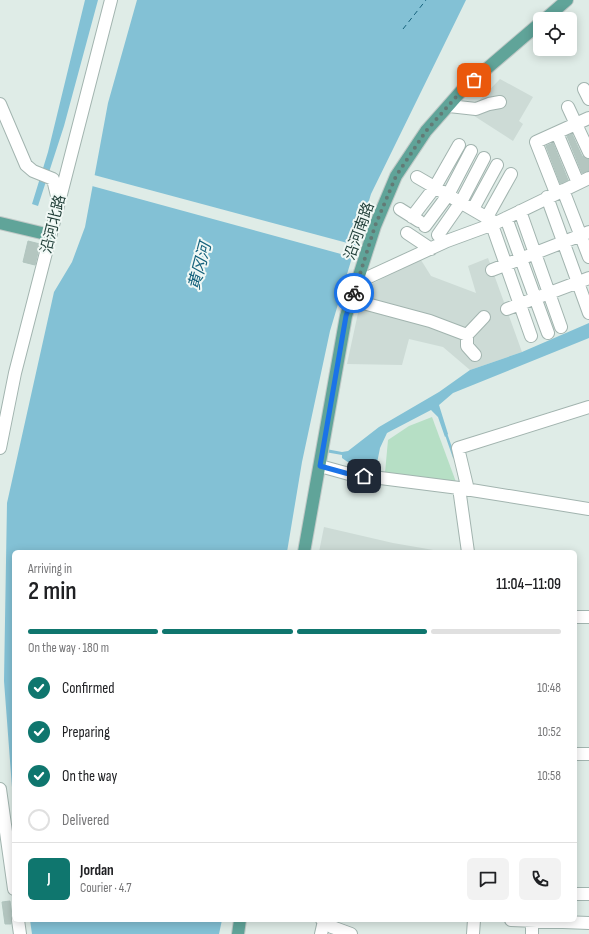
<!DOCTYPE html>
<html lang="en">
<head>
<meta charset="utf-8">
<style>
  :root { --surface:#fff; --page:#f2f2f2; --text:#202124; --muted:#757577; --line:#e0e0e0; --accent:#0f766e }
  body { margin:0; font-family:"Sofia Sans Condensed","Noto Sans SC",sans-serif; background:var(--page); color:var(--text); height:100vh; display:flex; flex-direction:column; font-size:15px; white-space:nowrap }
  * { box-sizing:border-box; margin:0 }
  p { font-size:13px; color:var(--muted) }
  .icon { flex:none; width:22px; height:22px; fill:none; stroke:currentColor; stroke-width:2; stroke-linecap:round; stroke-linejoin:round }
  .map { position:relative; flex:1; overflow:hidden }
  .side { position:absolute; left:12px; top:550px; width:565px; height:372px; display:flex; flex-direction:column; background:var(--surface); border-radius:6px; box-shadow:0 2px 10px #0003 }
  .side>* { flex:none }
  .fabs { position:absolute; left:533px; top:12px; display:grid; gap:8px }
  .fabs a { display:grid; place-items:center; width:44px; height:44px; border-radius:6px; background:var(--surface); box-shadow:0 2px 10px #0003; font-size:20px }
  .pin { position:absolute; display:grid; place-items:center; width:34px; height:34px; color:#fff; margin:-17px; border-radius:8px; box-shadow:0 2px 6px #0006 }
  .courier { position:absolute; display:grid; place-items:center; width:40px; height:40px; margin:-20px; border:3px solid #1a73e8; border-radius:50%; background:#fff; color:#222; box-shadow:0 1px 5px #0007 }
  .overview em { font-style:normal; font-weight:600 }
  .overview div { display:flex; flex-direction:column-reverse }
  .overview { display:flex; align-items:center; justify-content:space-between; height:68px; padding:0 16px }
  h1 { font-size:26px; font-weight:600; line-height:30px }
  .bar { display:grid; grid-template-columns:repeat(4,1fr); gap:6px 4px; align-content:center; height:48px; padding:0 16px }
  .bar i { height:5px; border-radius:3px; background:var(--line) }
  .bar .on { background:var(--accent) }
  .bar p { grid-column:span 4 }
  .line { display:flex; align-items:center; gap:10px; padding:0 16px; border-top:1px solid var(--line) }
  .line div { flex:1 }
  .round { display:grid; place-items:center; flex:none; width:42px; height:42px; border-radius:6px; background:var(--page) }
  ol { padding:0 16px; list-style:none }
  li { display:flex; align-items:center; gap:12px; height:44px }
  li p { margin-inline-start:auto }
  li .icon { padding:4px; border-radius:50%; background:var(--accent); color:#fff; stroke-width:4 }
  li:last-child { color:var(--muted) }
  li i { width:22px; height:22px; border:2px solid var(--line); border-radius:50% }
  .map>svg:first-child { display:block }
</style>
</head>
<body>
<div class="map">
<svg width="589" height="934" viewBox="0 0 589 934">
  <rect width="100%" height="100%" fill="#dfece7"/>
  <!-- built -->
  <path fill="#cddbd6" d="M500 79 533 97 519 121 523 124 513 141 468 112Z
    M488 258 522 352 470 370 443 347 409 339 402 365 347 364 358 313 370 285 400 269 421 260 431 276 476 293 468 266Z
    M324 527 393 543 445 552H319Z"/>
  <!-- green -->
  <path fill="#b6dfc5" d="M432 417 456 482 385 473 388 440 409 426Z"/>
  <!-- water -->
  <path fill="#83c1d5" d="M85 0H98L64 126 38 206 32 204 48 152Z
    M137 0H466L371 194 330 331 302 462 287 552H14V814L4 681 7 503 54 292 72 262 85 227 108 103Z
    M589 323V338L453 393 439 405 448 434 445 437 438 417 431 410 387 433 380 448 376 468 352 465 342 458V455L325 452 326 449 342 452 348 451 379 427 439 392 470 370 522 352Z
    M30 920H222L219 934H32Z"/>
  <!-- pier -->
  <path fill="#dfece7" d="M94 175 355 245 352 257 92 186Z"/>
  <g fill="none" stroke-linecap="round" stroke-linejoin="round">
    <!-- stream -->
    <path stroke="#83c1d5" stroke-width="2.5" d="M446 434 454 457"/>
    <!-- ferry -->
    <path stroke="#15627c" stroke-width="1" stroke-dasharray="5 4" stroke-linecap="butt" d="M403 29 426 0"/>
  </g>
  <!-- building -->
  <path fill="#b4c6c0" stroke="#b1c5bf" d="M572 134 582 156 589 159V171L582 173 567 136Z
    M553 143 568 180 562 183H560L546 146Z
    M28 241 40 244 35 265 23 262Z
    M10 901 12 915 11 924H5L2 902Z"/>
  <g fill="none" stroke-linecap="round" stroke-linejoin="round">
    <defs>
      <path id="minor" d="M584 89 589 99
        M0 104 26 165 33 171 53 179 58 200
        M449 106 476 109 489 104 500 102
        M568 107 589 152
        M557 133 578 183
        M417 177 496 223
        M563 190 589 257
        M556 193 536 142 589 118
        M547 197 589 313
        M400 209 419 221
        M473 209 497 165
        M520 211 561 327
        M412 217 435 187 459 145
        M487 217 511 174
        M506 218 548 333
        M492 225 531 336
        M425 226 448 195 471 151
        M407 233 431 249
        M438 235 461 202 484 158
        M492 270 589 232
        M358 282 447 241 496 223 589 178
        M352 300 430 321 467 335
        M507 309 589 278
        M475 355 467 346V335L484 317
        M0 448 15 373 111 0
        M320 466 349 474 459 488 589 509
        M459 488 468 552
        M468 490 458 448 589 407
        M575 617H589
        M575 754H589
        M0 789 14 889
        M575 894H589
        M18 920 20 934
        M322 920 332 927 351 934
        M511 920 589 923
        M321 934 324 921
        M473 934 474 920
        M532 934V920"/>
      <path id="major" d="M545 19 567 0
        M0 223 50 235
        M304 552 346 316 375 226 396 176 426 131 463 89 540 23
        M238 934 240 920"/>
    </defs>
    <!-- minor casing -->
    <use href="#minor" stroke="#a2b4af" stroke-width="14"/>
    <!-- major casing -->
    <use href="#major" stroke="#c0c9c7" stroke-width="14"/>
    <!-- minor -->
    <use href="#minor" stroke="#fff" stroke-width="12"/>
    <!-- major -->
    <use href="#major" stroke="#60a499" stroke-width="12"/>
  </g>
  <g fill="none" stroke-linecap="round" stroke-linejoin="round">
    <!-- done -->
    <path stroke="#627a75" stroke-width="4" stroke-dasharray="0 7.2" d="M354 293 375 226 396 176 426 131 463 89 474 80"/>
    <!-- route -->
    <path stroke="#1a73e8" stroke-width="5" d="M354 293 346 316 320 466 349 474 364 476"/>
  </g>
  <g text-anchor="middle" stroke-width="4" stroke-linejoin="round" paint-order="stroke">
    <!-- street labels -->
    <g font-size="15" fill="#1f3d37" stroke="#f0f8f5">
      <text transform="translate(53 224) rotate(-76)" y="5">沿河北路</text>
      <text transform="translate(359 231) rotate(-70)" y="5">沿河南路</text>
    </g>
    <!-- water labels -->
    <g font-size="16" font-style="italic" fill="#15627c" stroke="#f0f8f5">
      <text transform="translate(199 266) rotate(-75)" y="6">黄冈河</text>
    </g>
  </g>
</svg>
<div class="fabs">
<a><svg class="icon" aria-label="locate" viewBox="0 0 24 24"><circle cx="12" cy="12" r="6"/><path d="M12 2v4M12 18v4M2 12h4M18 12h4"/></svg></a>
</div>
<div class="pin" style="left:474px;top:80px;background:#ea580c"><svg class="icon" aria-label="bag" viewBox="0 0 24 24"><path d="M5 8h14l-1 12H6zM9 8a3 3 0 0 1 6 0"/></svg></div>
<div class="pin" style="left:364px;top:476px;background:#1f2937"><svg class="icon" aria-label="home" viewBox="0 0 24 24"><path d="M3 11l9-7 9 7M6 9v11h12V9"/></svg></div>
<div class="courier" style="left:354px;top:293px"><svg class="icon" aria-label="bike" viewBox="0 0 24 24"><circle cx="6" cy="16" r="4"/><circle cx="18" cy="16" r="4"/><path d="M6 16l4-8h5l3 8M10 8l3 8H6M13 5h3"/></svg></div>
<section class="side">
<div class="overview"><div><h1>2 min</h1><p>Arriving in</p></div><em>11:04–11:09</em></div>
<div class="bar"><i class="on"></i><i class="on"></i><i class="on"></i><i></i><p>On the way · 180 m</p></div>
<ol>
<li><svg class="icon" aria-label="check" viewBox="0 0 24 24"><path d="M5 12l5 5 9-10"/></svg>Confirmed<p>10:48</p></li>
<li><svg class="icon" aria-label="check" viewBox="0 0 24 24"><path d="M5 12l5 5 9-10"/></svg>Preparing<p>10:52</p></li>
<li><svg class="icon" aria-label="check" viewBox="0 0 24 24"><path d="M5 12l5 5 9-10"/></svg>On the way<p>10:58</p></li>
<li><i></i>Delivered</li>
</ol>
<div class="line" style="height:72px"><b class="round" style="background:var(--accent);color:#fff">J</b><div><b>Jordan</b><p>Courier · 4.7</p></div><a class="round"><svg class="icon" aria-label="chat" viewBox="0 0 24 24"><path d="M4 5h16v11H9l-5 4z"/></svg></a><a class="round"><svg class="icon" aria-label="phone" viewBox="0 0 24 24"><path d="M5 4h4l2 5-3 2q2 4 5 5l2-3 5 2v4C11 20 4 13 5 4z"/></svg></a></div>
</section>
</div>
</body>
</html>
